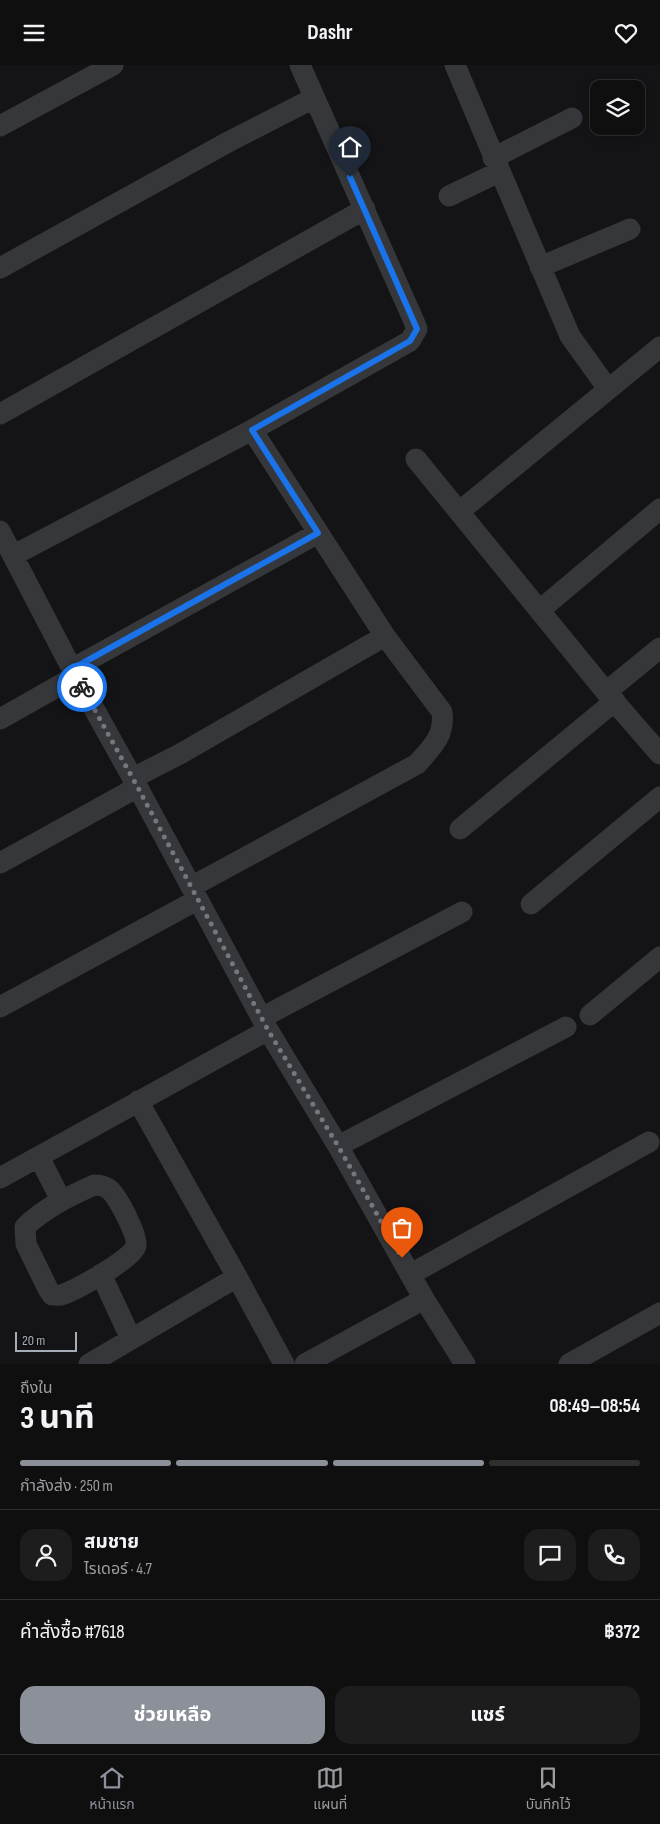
<!DOCTYPE html>
<html lang="th">
<head>
<meta charset="utf-8">
<style>
  :root { --surface:#0f0f10; --page:#1d1d1e; --text:#f1f3f6; --muted:#9b9c9f; --line:#2f2f30; --accent:#8c9099 }
  body { margin:0; font-family:"Sofia Sans Condensed","Noto Sans Thai",sans-serif; background:var(--page); color:var(--text); height:100vh; display:flex; flex-direction:column; font-size:19px; white-space:nowrap }
  * { box-sizing:border-box; margin:0 }
  p { font-size:16px; color:var(--muted) }
  .icon { flex:none; width:28px; height:28px; fill:none; stroke:currentColor; stroke-width:2; stroke-linecap:round; stroke-linejoin:round }
  .map { position:relative; height:1299px; overflow:hidden }
  .panel { display:flex; flex-direction:column; background:var(--surface); flex:1 }
  .panel>* { flex:none }
  .controls { position:absolute; left:590px; top:15px; display:grid; gap:10px }
  .controls a { display:grid; place-items:center; width:55px; height:55px; border-radius:10px; background:var(--surface); box-shadow:0 2px 8px #0003,0 0 0 1px var(--line); font-size:25px }
  .scale { position:absolute; left:15px; bottom:12px; width:62px; box-sizing:border-box; padding-left:5px; border:2px solid #a7adb6; border-top:0; font-size:14px; line-height:18px; white-space:nowrap; color:#a7adb6; -webkit-text-stroke:4px #0f0f11; paint-order:stroke }
  .pin { position:absolute; display:grid; place-items:center; width:42px; height:42px; color:#fff; margin:-51px -21px; border-radius:50% 50% 50% 0; rotate:-45deg; box-shadow:0 0 5px #0007 }
  .pin .icon { rotate:45deg }
  .courier { position:absolute; display:grid; place-items:center; width:50px; height:50px; margin:-25px; border:4px solid #1a73e8; border-radius:50%; background:#fff; color:#222; box-shadow:0 1px 6px #0007 }
  .head em { font-style:normal; font-weight:700 }
  .head div { display:flex; flex-direction:column-reverse }
  .head { display:flex; align-items:center; justify-content:space-between; height:85px; padding:0 20px }
  h1 { font-size:32px; font-weight:700; line-height:38px }
  .bar { display:grid; grid-template-columns:repeat(4,1fr); gap:8px 5px; align-content:center; height:60px; padding:0 20px }
  .bar i { height:6px; border-radius:4px; background:var(--line) }
  .bar .selected { background:var(--accent) }
  .bar p { grid-column:span 4 }
  .line { display:flex; align-items:center; gap:12px; padding:0 20px; border-top:1px solid var(--line) }
  .line div { flex:1 }
  .round { display:grid; place-items:center; flex:none; width:52px; height:52px; border-radius:15px; background:var(--page) }
  .button { display:flex; gap:10px; margin-top:auto; padding:10px 20px }
  .button a { flex:1; height:58px; border-radius:15px; background:var(--accent); color:#fff; font-size:20px; font-weight:700; line-height:58px; text-align:center }
  .button a+a { background:var(--page); color:var(--text) }
  header { display:flex; justify-content:space-between; align-items:center; height:65px; padding:0 20px; background:var(--surface); font-size:22px; font-weight:700 }
  .menu { display:flex; justify-content:space-around; align-items:center; height:70px; border-top:1px solid var(--line); background:var(--surface); font-size:14px; color:var(--muted) }
  .menu a { display:grid; justify-items:center; gap:2px }
  .menu .selected { color:var(--accent) }
  .map>svg:first-child { display:block }
</style>
</head>
<body>
<header><svg class="icon" aria-label="menu" viewBox="0 0 24 24"><path d="M4 6h16M4 12h16M4 18h16"/></svg>Dashr<svg class="icon" aria-label="heart" viewBox="0 0 24 24"><path d="M12 20l-8-8c-3-5 5-10 8-4 3-6 11-1 8 4z"/></svg></header>
<div class="map">
<svg width="660" height="1299" viewBox="0 0 660 1299">
  <rect width="100%" height="100%" fill="#141416"/>
  <g fill="none" stroke-linecap="round" stroke-linejoin="round">
    <!-- minor -->
    <path stroke="#35373b" stroke-width="21" d="M455 0 570 271 608 324
      M0 61 113 0
      M493 93 572 53
      M449 131 499 107
      M540 202 630 164
      M0 203 230 76 314 33
      M0 349 365 144
      M416 394 606 627 660 689
      M460 446 660 282
      M0 466 73 606 137 721 268 965 338 1081 424 1234 465 1299
      M14 490 252 365 410 276 417 264 413 254 300 0
      M540 545 660 444
      M72 604 318 468
      M606 627 660 583
      M0 654 76 611
      M133 713 180 689 385 571
      M460 764 615 636
      M0 798 125 729 137 721
      M191 822 417 699C432 682 445 671 442 647L385 571 252 365
      M531 839 660 732
      M0 942 197 835
      M590 950 660 892
      M263 952 462 847
      M138 1036 237 1212 284 1299
      M338 1081 566 962
      M39 1092 61 1135
      M0 1113 268 965
      M94 1120C101 1120 106 1121 111 1126 119 1135 138 1170 136 1181 133 1194 77 1224 64 1229 60 1231 56 1230 52 1230L48 1224 26 1179 25 1162C44 1143 70 1131 94 1120Z
      M101 1209 131 1274
      M411 1209 649 1077
      M89 1299 237 1212
      M305 1299 424 1234
      M569 1299 660 1248"/>
  </g>
  <g fill="none" stroke-linecap="round" stroke-linejoin="round">
    <!-- done -->
    <path stroke="#74777e" stroke-width="5" stroke-dasharray="0 9" d="M82 622 137 721 268 965 338 1081 402 1193"/>
    <!-- route -->
    <path stroke="#1a73e8" stroke-width="6" d="M82 622 72 604 318 468 252 365 410 276 417 264 350 112"/>
  </g>
</svg>
<div class="controls">
<a><svg class="icon" aria-label="layers" viewBox="0 0 24 24"><path d="M12 4l9 5-9 5-9-5zM3 14l9 5 9-5"/></svg></a>
</div>
<div class="scale">20 m</div>
<div class="pin" style="left:402px;top:1193px;background:#ea580c"><svg class="icon" aria-label="bag" viewBox="0 0 24 24"><path d="M5 8h14l-1 12H6zM9 8a3 3 0 0 1 6 0"/></svg></div>
<div class="pin" style="left:350px;top:112px;background:#1f2937"><svg class="icon" aria-label="home" viewBox="0 0 24 24"><path d="M3 11l9-7 9 7M6 9v11h12V9"/></svg></div>
<div class="courier" style="left:82px;top:622px"><svg class="icon" aria-label="bike" viewBox="0 0 24 24"><circle cx="6" cy="16" r="4"/><circle cx="18" cy="16" r="4"/><path d="M6 16l4-8h5l3 8M10 8l3 8H6M13 5h3"/></svg></div>
</div>
<section class="panel">
<div class="head"><div><h1>3 นาที</h1><p>ถึงใน</p></div><em>08:49–08:54</em></div>
<div class="bar"><i class="selected"></i><i class="selected"></i><i class="selected"></i><i></i><p>กำลังส่ง · 250 m</p></div>
<div class="line" style="height:90px"><a class="round"><svg class="icon" aria-label="person" viewBox="0 0 24 24"><circle cx="12" cy="8" r="4"/><path d="M4 21q1-7 8-7t8 7"/></svg></a><div><b>สมชาย</b><p>ไรเดอร์ · 4.7</p></div><a class="round"><svg class="icon" aria-label="chat" viewBox="0 0 24 24"><path d="M4 5h16v11H9l-5 4z"/></svg></a><a class="round"><svg class="icon" aria-label="phone" viewBox="0 0 24 24"><path d="M5 4h4l2 5-3 2q2 4 5 5l2-3 5 2v4C11 20 4 13 5 4z"/></svg></a></div>
<div class="line" style="height:65px"><div>คำสั่งซื้อ #7618</div><b>฿372</b></div>
<div class="button"><a>ช่วยเหลือ</a><a>แชร์</a></div>
</section>
<nav class="menu">
<a class="selected"><svg class="icon" aria-label="home" viewBox="0 0 24 24"><path d="M3 11l9-7 9 7M6 9v11h12V9"/></svg>หน้าแรก</a>
<a><svg class="icon" aria-label="map" viewBox="0 0 24 24"><path d="M3 6l6-2 6 2 6-2v14l-6 2-6-2-6 2zM9 4v14M15 6v14"/></svg>แผนที่</a>
<a><svg class="icon" aria-label="saved" viewBox="0 0 24 24"><path d="M7 4h10v16l-5-4-5 4z"/></svg>บันทึกไว้</a>
</nav>
</body>
</html>
